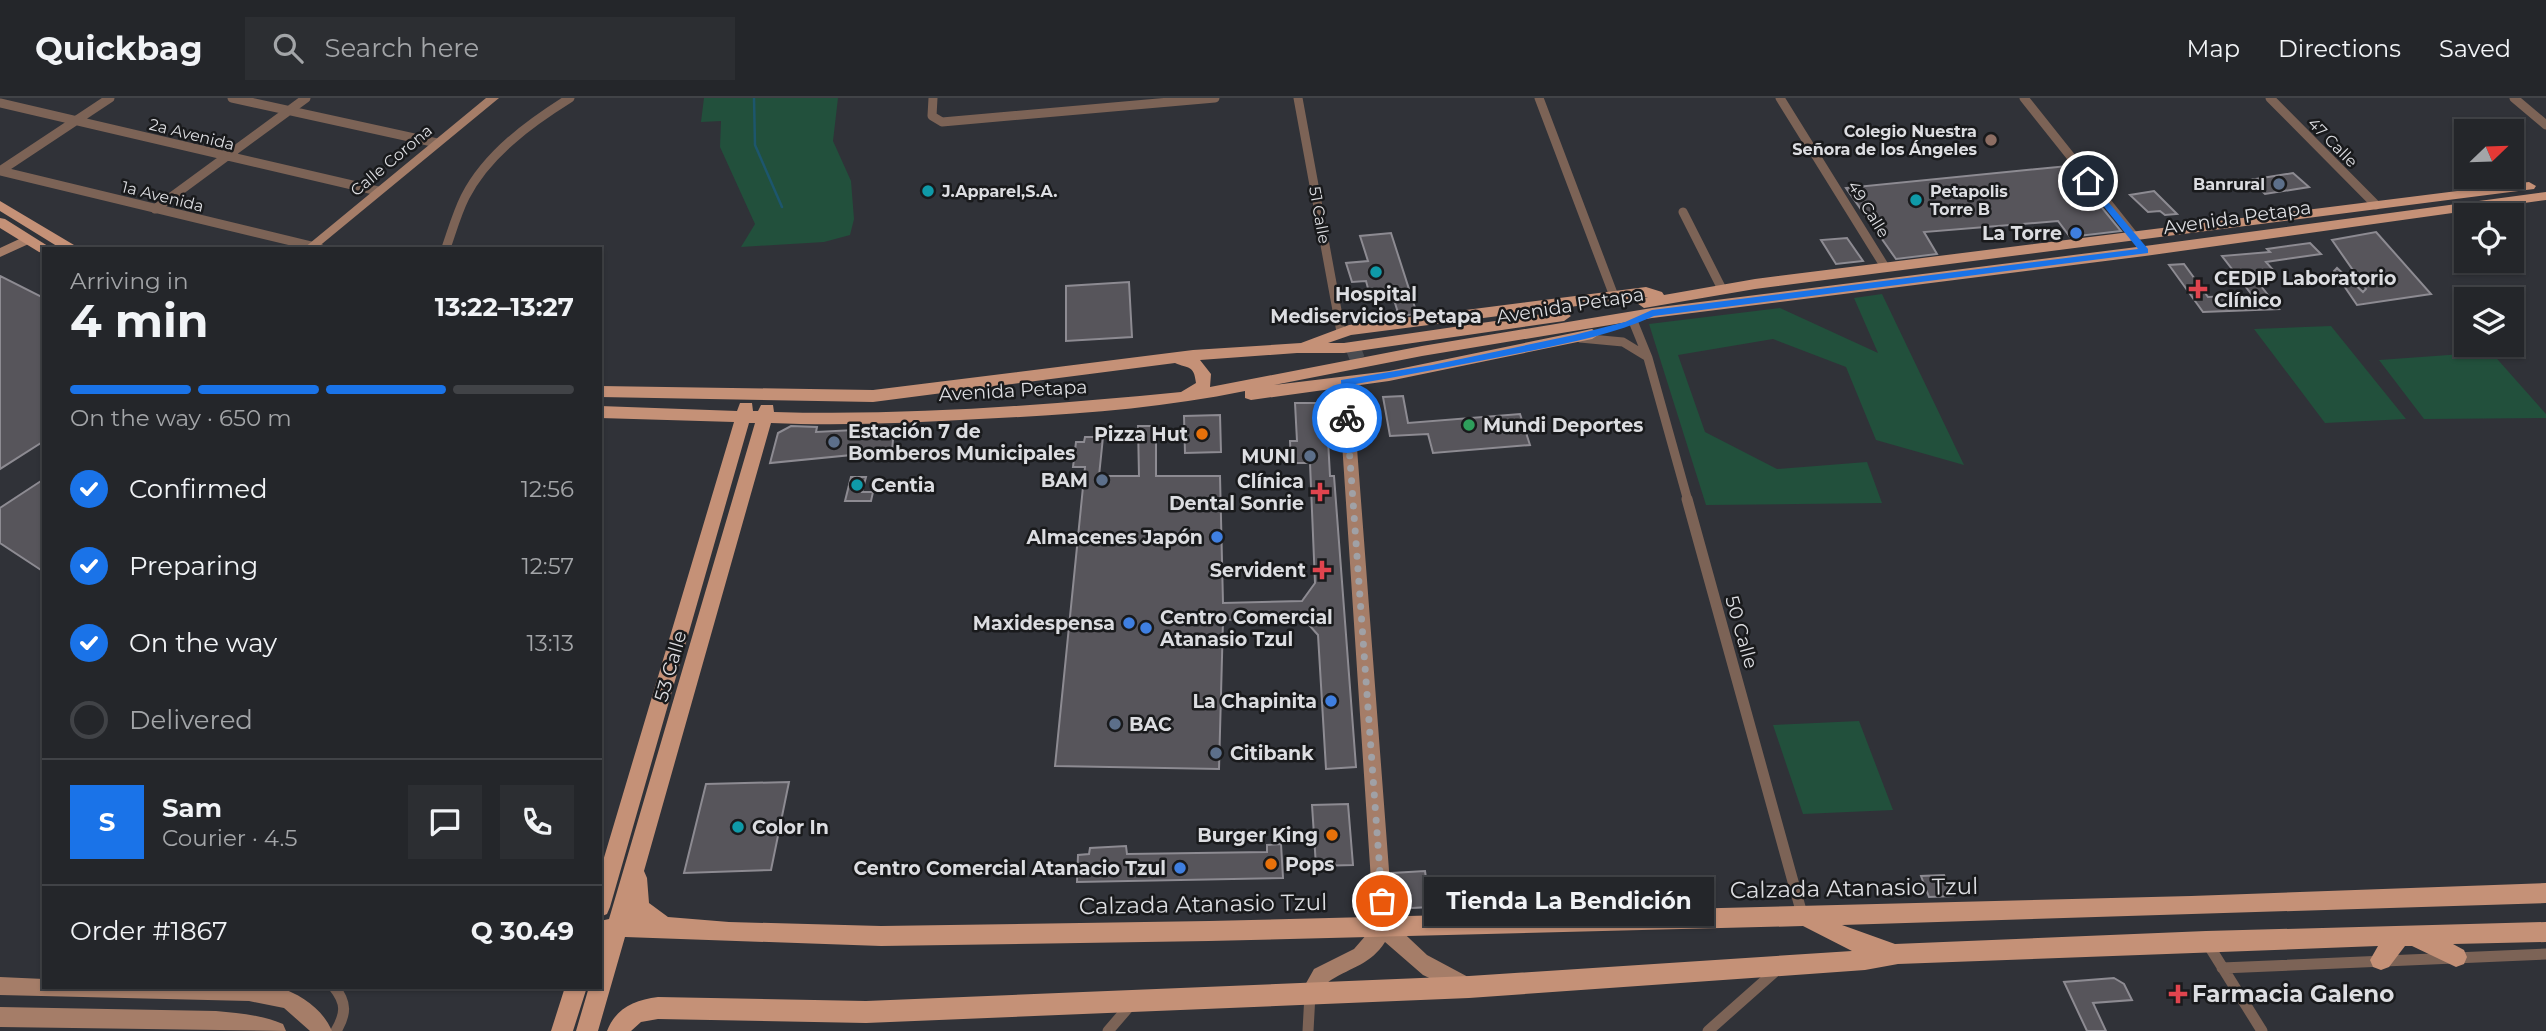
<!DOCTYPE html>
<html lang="en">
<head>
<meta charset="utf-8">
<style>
  :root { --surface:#24262a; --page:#2c2e32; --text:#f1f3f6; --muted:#a3a5a8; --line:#414347; --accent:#1a73e8 }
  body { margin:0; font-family:Montserrat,sans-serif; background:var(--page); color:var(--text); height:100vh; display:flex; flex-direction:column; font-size:26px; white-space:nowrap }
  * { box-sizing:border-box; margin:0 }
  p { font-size:23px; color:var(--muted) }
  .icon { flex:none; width:38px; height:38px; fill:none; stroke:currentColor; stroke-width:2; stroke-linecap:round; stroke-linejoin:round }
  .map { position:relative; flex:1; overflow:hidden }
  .details { position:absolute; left:42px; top:149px; width:560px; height:742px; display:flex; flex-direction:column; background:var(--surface); border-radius:0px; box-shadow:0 2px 5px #0004,0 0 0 2px var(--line) }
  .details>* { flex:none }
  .needle { width:46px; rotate:67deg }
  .fabs { position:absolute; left:2454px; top:21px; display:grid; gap:14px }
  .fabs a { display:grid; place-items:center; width:70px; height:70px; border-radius:0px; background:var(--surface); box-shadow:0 2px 5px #0004,0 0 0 2px var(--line); font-size:35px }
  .pin { position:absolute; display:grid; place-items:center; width:60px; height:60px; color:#fff; margin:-30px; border:4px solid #fff; border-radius:50%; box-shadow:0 2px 7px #0007 }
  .courier { position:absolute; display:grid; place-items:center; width:70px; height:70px; margin:-35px; border:5px solid #1a73e8; border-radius:50%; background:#fff; color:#222; box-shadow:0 2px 9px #0007 }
  .bubble { position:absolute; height:49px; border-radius:0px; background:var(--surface); box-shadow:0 2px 5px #0004,0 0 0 2px var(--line); font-size:23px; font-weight:700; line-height:49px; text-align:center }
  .headline em { font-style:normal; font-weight:700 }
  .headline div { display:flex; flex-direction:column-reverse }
  .headline { display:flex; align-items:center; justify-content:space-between; height:119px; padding:0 28px }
  h1 { font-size:46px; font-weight:700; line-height:52px }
  .bar { display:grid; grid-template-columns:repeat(4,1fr); gap:10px 7px; align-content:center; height:84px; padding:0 28px }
  .bar i { height:9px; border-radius:5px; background:var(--line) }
  .bar .current { background:var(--accent) }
  .bar p { grid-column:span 4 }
  .line { display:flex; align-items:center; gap:18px; padding:0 28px; border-top:2px solid var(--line) }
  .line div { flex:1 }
  .round { display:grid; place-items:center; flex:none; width:74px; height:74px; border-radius:0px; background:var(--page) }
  ol { padding:0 28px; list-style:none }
  li { display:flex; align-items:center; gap:21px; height:77px }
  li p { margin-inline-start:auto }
  li .icon { padding:7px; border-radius:50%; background:var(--accent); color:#fff; stroke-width:4 }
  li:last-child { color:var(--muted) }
  li i { width:38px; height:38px; border:4px solid var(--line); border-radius:50% }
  header { display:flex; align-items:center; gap:42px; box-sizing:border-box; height:98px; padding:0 35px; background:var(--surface); border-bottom:2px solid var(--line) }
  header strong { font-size:33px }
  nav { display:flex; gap:38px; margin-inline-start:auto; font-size:24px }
  .search { width:490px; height:63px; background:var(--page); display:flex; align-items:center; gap:18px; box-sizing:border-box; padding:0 24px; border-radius:0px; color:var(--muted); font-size:26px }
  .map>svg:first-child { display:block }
</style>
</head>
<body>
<header>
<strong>Quickbag</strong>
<div class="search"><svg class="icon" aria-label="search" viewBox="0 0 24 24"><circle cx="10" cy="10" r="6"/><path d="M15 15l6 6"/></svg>Search here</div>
<nav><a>Map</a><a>Directions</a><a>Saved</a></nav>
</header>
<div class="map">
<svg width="2546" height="933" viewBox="0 0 2546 933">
  <rect width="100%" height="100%" fill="#303238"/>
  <!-- green -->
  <path fill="#22503c" d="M704 0H838L833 43 851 83 854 121 850 137 824 144 741 149 755 126 720 49 721 23 701 24Z
    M1882 196 1964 367 1876 342 1846 269 1773 241 1678 257 1705 334 1777 371 1867 364 1882 405 1706 407 1649 226 1780 210 1878 255 1854 200Z
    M2331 228 2406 321 2325 325 2254 231Z
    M2491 254 2546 316V320L2424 321 2379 262Z
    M1859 623 1893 712 1803 716 1773 627Z"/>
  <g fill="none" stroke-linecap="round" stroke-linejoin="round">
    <!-- stream -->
    <path stroke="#1d566d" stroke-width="2.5" d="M754 0 755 47 782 109"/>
  </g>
  <!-- building -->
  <path fill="#57555b" stroke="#8d8b92" stroke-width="2" d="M2068 68 2121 133 2070 139 2058 123 1924 134 1937 156 1896 161 1846 90Z
    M2293 75 2309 89 2265 96 2250 82Z
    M2154 93 2177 116 2165 117 2160 113 2148 114 2130 97Z
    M2376 134 2431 196 2357 207 2334 173 2337 170 2363 194 2366 191 2332 142Z
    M1391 135 1417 216 1399 218 1391 192 1369 194 1366 183 1352 184 1346 165 1368 163 1360 138Z
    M1847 140 1863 163 1836 166 1821 142Z
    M2310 145 2321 156 2266 164 2274 173 2250 174 2279 211 2203 214 2169 167 2184 166 2208 199 2252 197 2222 158 2270 154 2267 151Z
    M0 178 44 200V343L0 371Z
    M1129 184 1132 239 1066 243V188Z
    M1403 298 1408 325 1520 316 1530 347 1433 355 1428 336 1390 338 1383 299Z
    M1295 305H1326L1330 378H1334L1356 669 1326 671 1318 537 1302 519 1223 522 1219 671 1055 668 1085 369H1073L1076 344H1084L1085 339H1103L1099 378H1139L1138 328H1156V378H1220L1223 505 1302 503 1315 485 1310 365H1291L1290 343H1297Z
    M1220 317 1221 354 1185 355 1184 318Z
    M791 328 817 329 816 334 894 330 892 353 770 365 778 335Z
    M851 379H866L862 394H873L871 403H845Z
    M44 381V474L0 445V410Z
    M789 684 771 772 684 775 706 686Z
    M1348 706 1353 767 1316 768 1312 707Z
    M1281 746 1283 780 1077 784 1078 757 1089 756 1090 750 1126 748 1127 756 1267 754V747Z
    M1425 773 1430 809 1395 811 1392 775Z
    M1944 777 1953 798 1929 799 1921 778Z
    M2114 880 2124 886 2132 902 2093 905 2106 933H2087L2064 884Z"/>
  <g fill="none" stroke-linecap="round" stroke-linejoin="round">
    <!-- primary-tunnel -->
    <path stroke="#4a4c51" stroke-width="15" stroke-dasharray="15 7" stroke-linecap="butt" d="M1352 247 1360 268"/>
    <!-- street-far1 -->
    <path stroke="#7c6356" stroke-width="9" d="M232 0 437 45
      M933 0 932 18 942 24 1215 0
      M1298 0 1341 234
      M1539 0 1614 198
      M1780 0 1885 169
      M2024 0 2134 138
      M2270 0 2376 107
      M2514 0 2546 27
      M0 5 378 93
      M0 73 110 0
      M1 73 320 150
      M155 111 306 0
      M1683 114 1722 191
      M446 150C452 133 457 115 465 99 487 56 530 25 570 0
      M1633 223 1648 260 1688 403
      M1580 240 1623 244 1646 258"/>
    <!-- street -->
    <path stroke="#7c6356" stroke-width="11" d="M1687 401 1802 816
      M2206 843 2262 933
      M2222 870 2546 856
      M334 889C347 905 346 916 336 933
      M1108 933 1134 903
      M1308 933 1310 896
      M1708 933 1779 870"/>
    <!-- secondary -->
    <path fill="#a57d68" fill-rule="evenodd" d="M486 0H499L317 150H304Z
      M28 137 34 141 33 144 0 159V150Z
      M1345 279 1352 284 1393 825 1427 857 1470 880 1473 887 1470 894 1463 896 1423 877 1385 844C1371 866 1352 869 1331 882 1321 888 1321 901 1310 906L1303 903 1300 896 1314 871 1354 851 1374 828 1338 284Z
      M0 879 44 881V889H279C301 897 322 910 332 933H310L284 910 249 903 0 897Z
      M0 909 216 913C239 915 262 917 283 926L286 933 0 929Z"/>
    <!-- primary -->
    <path fill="#c59177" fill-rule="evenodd" d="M2529 84 2536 88 2534 91 1755 191 1644 210 1637 205 1639 202 1648 199 1351 237 1328 245H1344L1564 213 1571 218 1564 223 1344 255H1297L1200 262 1211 276 1210 289 1422 248 1652 210 2145 148 2546 94V102L2145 158 1652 220 1422 258 1274 287 1389 273 1592 231 1600 236 1592 241 1389 283 1251 302 1245 300V293C1157 311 1068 317 979 321 909 325 841 328 771 325L644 773 647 780 649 805 668 819 729 824 881 828 1209 823 2191 798 2546 785V805L1842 827 1895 846 2206 833 2546 824V844L2453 846 2464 852 2467 859 2464 866 2456 869 2412 848H2405L2389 869 2381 872 2373 869 2370 862 2378 848 1898 866 1865 872 1469 900 866 925 658 921 641 924 631 933H607C616 910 634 902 658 899L866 903 1469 878 1852 853 1803 828 1209 843 881 848 625 839 598 933H576L589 889H600L603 842 600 843V823L609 821 755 325H749L610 809 607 816 600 819V773L734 324 600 320V308L737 313 740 305H752L753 313H758L761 307H773L774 314C910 318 1046 307 1181 294L1196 285C1194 266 1188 271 1175 265L873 304 600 299V288L873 292 1193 252 1301 245 1349 227 1646 189 1662 194 1664 197 1755 181Z
      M0 103 74 147 76 150H60L0 113Z
      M0 120 5 121 51 150H44V155L39 154 0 130Z
      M565 889H587L573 933H551Z"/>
  </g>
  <!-- route -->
  <path fill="#1a73e8" d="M2088 80 2148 151V155L1654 218C1615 236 1572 244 1530 253 1470 265 1410 277 1350 287L1353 320 1347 323 1342 320 1341 282 1432 267 1574 237 1625 224 1652 212 2138 151 2085 85 2084 83Z"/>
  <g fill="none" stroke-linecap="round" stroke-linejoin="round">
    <!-- done -->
    <path stroke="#a0a1a6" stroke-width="7" stroke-dasharray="0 12.6" d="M1347 320 1382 803"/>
  </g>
  <!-- markers -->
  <circle fill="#8d6e63" stroke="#191a1c" stroke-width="2.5" cx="1991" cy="42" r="7"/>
  <g fill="#5c6f8a" stroke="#191a1c" stroke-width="2.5">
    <circle cx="2279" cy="86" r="7"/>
    <circle cx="834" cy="344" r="7"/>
    <circle cx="1310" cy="358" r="7"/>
    <circle cx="1102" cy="382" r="7"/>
    <circle cx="1115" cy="626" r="7"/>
    <circle cx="1216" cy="655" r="7"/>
  </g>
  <g fill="#0f9aa8" stroke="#191a1c" stroke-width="2.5">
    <circle cx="928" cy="93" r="7"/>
    <circle cx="1916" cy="102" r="7"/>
    <circle cx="1376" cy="174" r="7"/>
    <circle cx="857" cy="387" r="7"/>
    <circle cx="738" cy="729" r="7"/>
  </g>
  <g fill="#3f7fe0" stroke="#191a1c" stroke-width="2.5">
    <circle cx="2076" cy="135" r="7"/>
    <circle cx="1217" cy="439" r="7"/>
    <circle cx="1129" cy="525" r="7"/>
    <circle cx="1146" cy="530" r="7"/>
    <circle cx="1331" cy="603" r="7"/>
    <circle cx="1180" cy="770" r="7"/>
  </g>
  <g fill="#e0444e" stroke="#191a1c" stroke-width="2.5">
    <path d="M2194.5 180.5h7v7h7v7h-7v7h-7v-7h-7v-7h7z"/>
    <path d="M1316.5 383.5h7v7h7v7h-7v7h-7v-7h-7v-7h7z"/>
    <path d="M1318.5 461.5h7v7h7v7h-7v7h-7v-7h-7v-7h7z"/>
    <path d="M2174.5 885.5h7v7h7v7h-7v7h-7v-7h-7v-7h7z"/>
  </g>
  <circle fill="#2e9e5b" stroke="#191a1c" stroke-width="2.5" cx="1469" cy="327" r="7"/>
  <g fill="#e8710a" stroke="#191a1c" stroke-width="2.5">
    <circle cx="1202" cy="336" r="7"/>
    <circle cx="1332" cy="737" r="7"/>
    <circle cx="1271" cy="766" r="7"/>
  </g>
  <g text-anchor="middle" stroke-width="5" stroke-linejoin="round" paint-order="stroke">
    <!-- far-poi labels -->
    <g font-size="16" font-weight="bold" fill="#dcdde1" stroke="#191a1c" text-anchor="end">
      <text x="1977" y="39">Colegio Nuestra<tspan x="1977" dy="18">Señora de los Ángeles</tspan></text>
      <text x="2265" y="92">Banrural</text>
      <text x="942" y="99" text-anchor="start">J.Apparel,S.A.</text>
      <text x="1930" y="99" text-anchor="start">Petapolis<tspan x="1930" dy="18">Torre B</tspan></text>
    </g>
    <!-- far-street labels -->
    <g font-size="16" fill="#dcdde1" stroke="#191a1c">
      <text transform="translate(192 36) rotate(14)" y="6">2a Avenida</text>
      <text transform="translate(2333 44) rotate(45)" y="6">47 Calle</text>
      <text transform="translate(391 62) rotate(-40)" y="6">Calle Corona</text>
      <text transform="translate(163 98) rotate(14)" y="6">1a Avenida</text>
      <text transform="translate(1869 111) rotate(58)" y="6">49 Calle</text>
      <text transform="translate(1320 117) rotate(80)" y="6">51 Calle</text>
    </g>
    <!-- street labels -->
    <g font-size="19" fill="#dcdde1" stroke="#191a1c">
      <text transform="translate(2237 119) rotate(-8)" y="7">Avenida Petapa</text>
      <text transform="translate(1570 207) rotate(-9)" y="7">Avenida Petapa</text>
      <text transform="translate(1013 292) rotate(-3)" y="7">Avenida Petapa</text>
      <text transform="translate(1742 534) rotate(74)" y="7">50 Calle</text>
      <text transform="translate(670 568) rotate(-74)" y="7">53 Calle</text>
    </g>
    <!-- poi labels -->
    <g font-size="19" font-weight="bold" fill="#dcdde1" stroke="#191a1c" text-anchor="end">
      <text x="2062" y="142">La Torre</text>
      <text x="2214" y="187" text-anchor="start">CEDIP Laboratorio<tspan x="2214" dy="22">Clínico</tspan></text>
      <text x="1376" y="203" text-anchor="middle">Hospital<tspan x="1376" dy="22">Mediservicios Petapa</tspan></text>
      <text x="1483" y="334" text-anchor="start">Mundi Deportes</text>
      <text x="848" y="340" text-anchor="start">Estación 7 de<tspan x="848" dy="22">Bomberos Municipales</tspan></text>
      <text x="1188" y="343">Pizza Hut</text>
      <text x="1296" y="365">MUNI</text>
      <text x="1088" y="389">BAM</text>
      <text x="1304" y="390">Clínica<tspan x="1304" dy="22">Dental Sonrie</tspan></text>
      <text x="871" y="394" text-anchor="start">Centia</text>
      <text x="1203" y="446">Almacenes Japón</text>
      <text x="1306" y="479">Servident</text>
      <text x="1160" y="526" text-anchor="start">Centro Comercial<tspan x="1160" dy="22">Atanasio Tzul</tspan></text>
      <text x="1115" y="532">Maxidespensa</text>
      <text x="1317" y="610">La Chapinita</text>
      <text x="1129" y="633" text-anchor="start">BAC</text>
      <text x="1230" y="662" text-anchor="start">Citibank</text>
      <text x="752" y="736" text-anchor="start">Color In</text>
      <text x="1318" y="744">Burger King</text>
      <text x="1285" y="773" text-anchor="start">Pops</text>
      <text x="1166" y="777">Centro Comercial Atanacio Tzul</text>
    </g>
    <!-- near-street labels -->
    <g font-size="23" fill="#dcdde1" stroke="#191a1c">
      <text transform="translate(1854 790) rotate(-1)" y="8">Calzada Atanasio Tzul</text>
      <text transform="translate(1203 806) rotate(-1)" y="8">Calzada Atanasio Tzul</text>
    </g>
    <!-- near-poi labels -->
    <g font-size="23" font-weight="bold" fill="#dcdde1" stroke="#191a1c" text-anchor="start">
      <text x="2192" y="904">Farmacia Galeno</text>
    </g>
  </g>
</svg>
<div class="fabs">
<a><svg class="needle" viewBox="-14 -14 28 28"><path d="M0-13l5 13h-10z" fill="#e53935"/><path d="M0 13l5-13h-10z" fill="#a3a5a8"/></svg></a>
<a><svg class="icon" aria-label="locate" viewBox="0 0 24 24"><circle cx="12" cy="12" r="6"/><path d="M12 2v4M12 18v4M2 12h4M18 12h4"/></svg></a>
<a><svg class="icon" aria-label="layers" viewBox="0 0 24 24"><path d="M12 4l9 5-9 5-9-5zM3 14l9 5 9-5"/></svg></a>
</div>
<div class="pin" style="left:1382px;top:803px;background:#ea580c"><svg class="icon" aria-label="bag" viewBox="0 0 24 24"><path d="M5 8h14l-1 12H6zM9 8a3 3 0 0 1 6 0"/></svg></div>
<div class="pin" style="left:2088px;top:83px;background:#1f2937"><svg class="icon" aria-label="home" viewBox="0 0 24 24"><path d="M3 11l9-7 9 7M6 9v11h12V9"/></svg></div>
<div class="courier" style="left:1347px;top:320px"><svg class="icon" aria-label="bike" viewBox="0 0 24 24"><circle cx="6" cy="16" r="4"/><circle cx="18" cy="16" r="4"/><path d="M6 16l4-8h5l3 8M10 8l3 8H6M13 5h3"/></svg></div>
<div class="bubble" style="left:1424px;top:779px;width:290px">Tienda La Bendición</div>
<section class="details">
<div class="headline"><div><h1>4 min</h1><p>Arriving in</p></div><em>13:22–13:27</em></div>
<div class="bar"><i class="current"></i><i class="current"></i><i class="current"></i><i></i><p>On the way · 650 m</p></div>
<ol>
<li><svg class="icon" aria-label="check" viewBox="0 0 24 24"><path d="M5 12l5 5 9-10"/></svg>Confirmed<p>12:56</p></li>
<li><svg class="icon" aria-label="check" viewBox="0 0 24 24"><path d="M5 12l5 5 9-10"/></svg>Preparing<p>12:57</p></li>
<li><svg class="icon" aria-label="check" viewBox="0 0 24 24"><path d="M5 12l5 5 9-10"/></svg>On the way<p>13:13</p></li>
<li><i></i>Delivered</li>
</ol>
<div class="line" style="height:126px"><b class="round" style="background:var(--accent);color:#fff">S</b><div><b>Sam</b><p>Courier · 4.5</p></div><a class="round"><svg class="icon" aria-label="chat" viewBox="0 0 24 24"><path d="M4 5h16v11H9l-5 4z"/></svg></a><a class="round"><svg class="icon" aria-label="phone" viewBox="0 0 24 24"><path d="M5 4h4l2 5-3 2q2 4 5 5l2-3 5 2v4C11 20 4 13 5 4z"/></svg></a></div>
<div class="line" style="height:91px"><div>Order #1867</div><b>Q 30.49</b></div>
</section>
</div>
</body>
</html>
